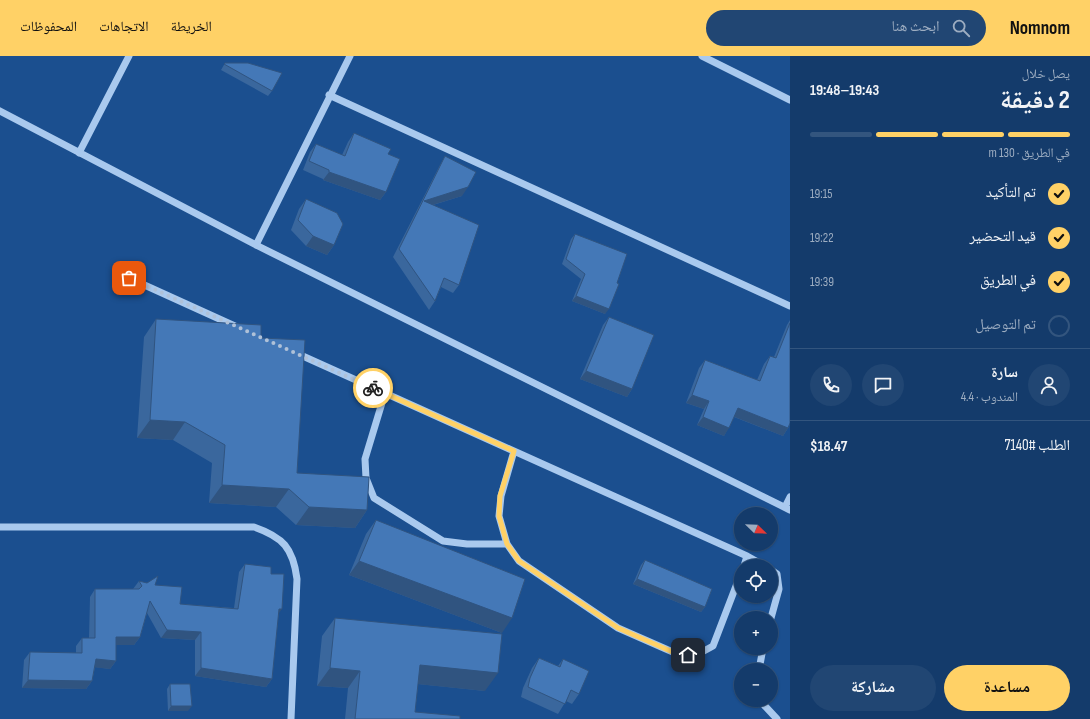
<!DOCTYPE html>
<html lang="ar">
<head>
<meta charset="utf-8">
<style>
  :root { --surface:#143b6b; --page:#214673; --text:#f1f3f6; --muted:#9dadc1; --line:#33557e; --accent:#ffd166 }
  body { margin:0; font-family:"Sofia Sans Condensed","Noto Naskh Arabic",sans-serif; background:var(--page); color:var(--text); direction:rtl; height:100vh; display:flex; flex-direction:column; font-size:15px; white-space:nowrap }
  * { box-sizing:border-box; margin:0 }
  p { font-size:13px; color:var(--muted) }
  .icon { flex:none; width:22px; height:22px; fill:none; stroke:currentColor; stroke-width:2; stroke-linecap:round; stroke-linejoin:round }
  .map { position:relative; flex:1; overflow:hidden; direction:ltr }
  .side { display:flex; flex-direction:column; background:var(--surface); width:300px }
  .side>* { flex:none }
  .needle { width:26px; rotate:113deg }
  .controls { position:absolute; left:734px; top:451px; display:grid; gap:8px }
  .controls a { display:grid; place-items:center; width:44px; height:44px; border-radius:50%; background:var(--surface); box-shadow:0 1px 3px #0004,0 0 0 1px var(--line); font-size:20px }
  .pin { position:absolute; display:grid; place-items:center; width:34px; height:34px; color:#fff; margin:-17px; border-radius:8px; box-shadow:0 2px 6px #0006 }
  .courier { position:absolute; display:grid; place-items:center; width:40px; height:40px; margin:-20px; border:3px solid #ffd166; border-radius:50%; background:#fff; color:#222; box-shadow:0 1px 5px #0007 }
  .overview em { font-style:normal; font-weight:700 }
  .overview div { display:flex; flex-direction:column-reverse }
  .overview { display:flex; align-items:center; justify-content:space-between; height:68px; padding:0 20px }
  h1 { font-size:26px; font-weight:700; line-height:30px }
  .bar { display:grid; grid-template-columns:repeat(4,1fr); gap:6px 4px; align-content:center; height:48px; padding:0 20px }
  .bar i { height:5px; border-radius:3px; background:var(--line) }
  .bar .active { background:var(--accent) }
  .bar p { grid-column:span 4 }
  .line { display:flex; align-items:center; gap:10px; padding:0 20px; border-top:1px solid var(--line) }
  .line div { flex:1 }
  .round { display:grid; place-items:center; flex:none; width:42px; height:42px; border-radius:21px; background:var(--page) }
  ol { padding:0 20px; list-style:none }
  li { display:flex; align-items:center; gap:12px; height:44px }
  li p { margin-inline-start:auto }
  li .icon { padding:4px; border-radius:50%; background:var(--accent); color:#111; stroke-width:4 }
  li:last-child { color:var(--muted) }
  li i { width:22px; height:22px; border:2px solid var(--line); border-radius:50% }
  .cta { display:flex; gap:8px; margin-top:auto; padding:8px 20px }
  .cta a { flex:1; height:46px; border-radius:24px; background:var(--accent); color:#111; font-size:16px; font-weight:700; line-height:46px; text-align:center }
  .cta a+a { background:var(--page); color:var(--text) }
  header { display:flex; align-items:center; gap:24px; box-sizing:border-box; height:56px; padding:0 20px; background:var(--accent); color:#111 }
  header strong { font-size:19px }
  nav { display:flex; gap:22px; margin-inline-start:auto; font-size:14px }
  .search { width:280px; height:36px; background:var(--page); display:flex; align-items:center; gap:10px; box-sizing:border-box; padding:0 14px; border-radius:22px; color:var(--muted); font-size:15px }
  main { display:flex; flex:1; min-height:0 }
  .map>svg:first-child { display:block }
</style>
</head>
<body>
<header>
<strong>Nomnom</strong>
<div class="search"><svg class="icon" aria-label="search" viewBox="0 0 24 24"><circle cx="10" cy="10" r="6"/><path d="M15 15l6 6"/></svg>ابحث هنا</div>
<nav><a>الخريطة</a><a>الاتجاهات</a><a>المحفوظات</a></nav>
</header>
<main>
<section class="side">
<div class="overview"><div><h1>2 دقيقة</h1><p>يصل خلال</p></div><em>19:43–19:48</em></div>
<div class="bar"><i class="active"></i><i class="active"></i><i class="active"></i><i></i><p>في الطريق · 130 m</p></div>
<ol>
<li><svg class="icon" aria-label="check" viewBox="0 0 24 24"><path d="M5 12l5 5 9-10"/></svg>تم التأكيد<p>19:15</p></li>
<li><svg class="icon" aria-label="check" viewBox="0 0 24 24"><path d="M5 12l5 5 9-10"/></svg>قيد التحضير<p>19:22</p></li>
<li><svg class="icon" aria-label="check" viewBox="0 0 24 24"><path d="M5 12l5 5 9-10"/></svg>في الطريق<p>19:39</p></li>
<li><i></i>تم التوصيل</li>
</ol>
<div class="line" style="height:72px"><a class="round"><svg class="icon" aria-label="person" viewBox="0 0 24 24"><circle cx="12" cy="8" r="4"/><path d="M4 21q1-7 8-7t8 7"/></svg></a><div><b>سارة</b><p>المندوب · 4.4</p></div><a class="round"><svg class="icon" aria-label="chat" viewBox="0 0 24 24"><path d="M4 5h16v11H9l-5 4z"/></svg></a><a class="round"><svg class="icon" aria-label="phone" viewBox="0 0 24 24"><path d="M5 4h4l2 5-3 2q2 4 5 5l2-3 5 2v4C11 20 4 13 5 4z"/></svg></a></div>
<div class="line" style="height:52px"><div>الطلب #7140</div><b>$18.47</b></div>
<div class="cta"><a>مساعدة</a><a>مشاركة</a></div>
</section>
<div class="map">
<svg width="790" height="663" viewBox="0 0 790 663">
  <rect width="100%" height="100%" fill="#1b4f8f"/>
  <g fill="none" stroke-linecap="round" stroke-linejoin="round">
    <!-- minor -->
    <path stroke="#a9c9ee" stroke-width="7" d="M702 0 790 44
      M329 39 790 250
      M0 55 256 189 790 454
      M79 97 129 0
      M256 189 350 0
      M129 222 237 271
      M296 297 747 500 765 510
      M385 337 365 403 366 422 374 442 443 485 467 488H507
      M514 395 501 440 499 460 507 488 519 505 618 572 675 597 688 599 702 596 713 590 741 517
      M785 451 790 441
      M0 471H254C283 481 293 492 297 523L291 663
      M744 510 747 500
      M771 562 779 533 777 518 771 514
      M759 614 763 592
      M762 644 764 649 777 663"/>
  </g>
  <!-- wall -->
  <path fill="#3a679d" d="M225 7 272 35 268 40 221 14Z
    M354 77 388 98 386 136 380 144 323 124V123L303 114 310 96 316 88 342 99 348 86Z
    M445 100 462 140 433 149 459 229 453 237 441 231 435 245 429 254 393 201 440 109Z
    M306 143 334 189 327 199 306 190 291 174 299 153Z
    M575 178 617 227 605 258 572 245 581 223 562 208 571 183Z
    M609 261 632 333 627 341 580 323 603 269Z
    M156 263 261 282 297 417 367 454 355 472 296 469 276 451 209 447 212 407 173 384 137 382 144 281Z
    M790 264V368L788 372 783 380 734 361 724 380 697 369 704 353 686 347 699 312 705 304 757 324 764 308 770 300 774 301 787 269Z
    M376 464 502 577 349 519 366 478Z
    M645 504 705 551 701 556 633 528 641 509Z
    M245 508 271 518 278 559 272 623 266 631 195 620V584L161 582 147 557 140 581 134 589H116V605L110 613 95 611 92 625 86 633 22 632 24 604 30 596 76 597V590L82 582H89L90 541 95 533H133L139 525 155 529 180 548 234 552 239 516Z
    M335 562 485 635 418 628 415 656 460 663H345L348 632 317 630 322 580Z
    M539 602 558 610 563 603 579 638 572 648 566 645 558 658 521 641 523 632 532 612Z
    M170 628 188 655H168L167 633Z"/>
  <!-- shaded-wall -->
  <path fill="#305480" d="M329 116 386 136 380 144 323 124Z
    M468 131 462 140 419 153 424 145Z
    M313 180 334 189 327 199 306 190Z
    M576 240 609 253 605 258 572 245Z
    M586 315 632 333 627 341 580 323Z
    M692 339 709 345 704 353 686 347Z
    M738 352 788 372 783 380 732 360Z
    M703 361 729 372 724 380 697 369Z
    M150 364 185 366 173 384 137 382Z
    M222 429 289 433 276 451 209 447Z
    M309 451 367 454 355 472 296 469Z
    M359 505 512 562 502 577 349 519Z
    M637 523 705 551 701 556 633 528Z
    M279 553H282L276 561Z
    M167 574 201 576 195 584 161 582Z
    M116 581H140L134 589H110Z
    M96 603 116 605 110 613 91 611Z
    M420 609 498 617 485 635 407 627Z
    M201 612 272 623 266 631 195 620Z
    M330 612 360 615 348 632 317 630Z
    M28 624 92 625 86 633 22 632Z
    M171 650H192L188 655H168Z"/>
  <!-- building -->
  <path fill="#4478b7" stroke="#305480" d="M225 7H248L282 17 272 35 224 8Z
    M354 77 391 93 388 98 400 103 386 136 329 116V114L309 105 316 88 345 100Z
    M445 100 476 116 468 131 424 145 479 169 459 229 444 222 435 245 399 193Z
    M306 143 337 157 343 168 334 189 313 180 298 164Z
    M575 178 627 198 617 227 619 228 609 253 576 240 585 218 566 203Z
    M609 261 654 279 632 333 586 315Z
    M156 263 261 269V282L305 284 297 417 369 421 367 454 309 451 289 433 222 429 225 389 185 366 150 364Z
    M790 267V367L788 372 738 352 729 372 703 361 709 345 692 339 705 304 760 325 770 300 776 302Z
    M376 464 525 523 512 562 359 505Z
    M645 504 712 533 705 551 637 523Z
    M245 508 271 511V518H284L282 553H279L272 623 201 612V576L167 574 150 545 140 581H116V605L96 603 92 625 28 624 30 596 82 597V582H95V533H139L142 530 139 525 147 527 158 520 155 529 182 531 180 548 238 553Z
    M335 562 502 578 498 617 420 609 415 656 460 660V663H355L360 615 330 612Z
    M539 602 560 611 563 603 589 615 579 638 571 634 565 648 528 631 530 622Z
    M170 628H190L192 650H171Z"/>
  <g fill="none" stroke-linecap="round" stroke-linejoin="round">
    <!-- done -->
    <path stroke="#afc1d8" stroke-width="4" stroke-dasharray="0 7.2" d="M129 222 373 332"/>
    <!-- route -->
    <path stroke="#ffd166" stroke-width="5" d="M373 332 514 395 500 440 499 460 507 488 519 505 618 572 675 597 688 599"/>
  </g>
</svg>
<div class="controls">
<a><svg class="needle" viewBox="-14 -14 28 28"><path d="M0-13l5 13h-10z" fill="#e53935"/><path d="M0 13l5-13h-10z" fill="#9dadc1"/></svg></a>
<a><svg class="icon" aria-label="locate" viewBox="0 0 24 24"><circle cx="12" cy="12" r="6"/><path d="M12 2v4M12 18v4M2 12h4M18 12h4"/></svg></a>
<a>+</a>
<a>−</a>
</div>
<div class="pin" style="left:129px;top:222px;background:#ea580c"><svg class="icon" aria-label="bag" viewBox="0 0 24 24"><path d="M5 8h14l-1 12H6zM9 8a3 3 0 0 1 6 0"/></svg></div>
<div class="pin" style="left:688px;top:599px;background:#1f2937"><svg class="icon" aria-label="home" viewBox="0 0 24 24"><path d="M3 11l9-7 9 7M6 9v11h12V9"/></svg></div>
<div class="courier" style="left:373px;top:332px"><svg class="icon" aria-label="bike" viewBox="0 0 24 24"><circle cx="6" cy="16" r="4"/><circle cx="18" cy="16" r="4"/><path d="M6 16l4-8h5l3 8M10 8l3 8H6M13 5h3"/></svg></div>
</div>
</main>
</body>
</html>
